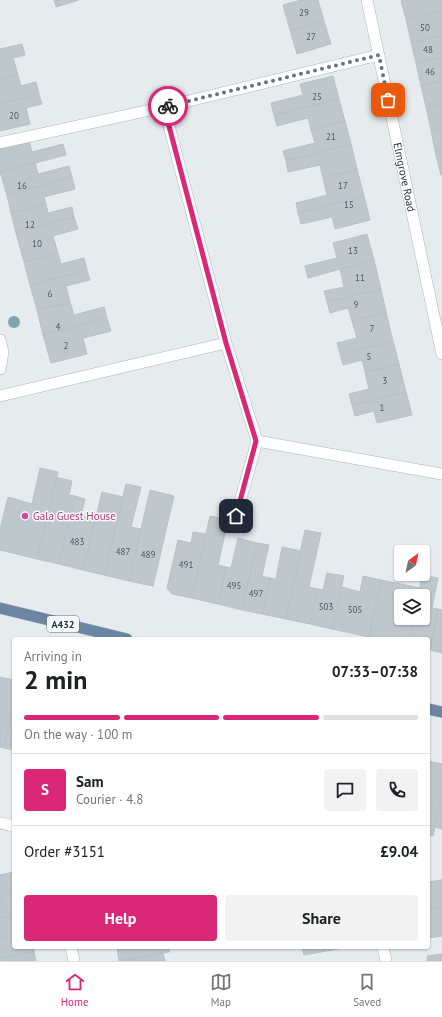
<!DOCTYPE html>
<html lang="en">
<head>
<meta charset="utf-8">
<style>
  :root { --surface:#fff; --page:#f2f2f2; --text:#202124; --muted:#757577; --line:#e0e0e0; --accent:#db2777 }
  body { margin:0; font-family:"PT Sans",sans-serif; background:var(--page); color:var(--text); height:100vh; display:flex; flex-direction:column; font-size:15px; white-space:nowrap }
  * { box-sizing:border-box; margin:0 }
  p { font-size:13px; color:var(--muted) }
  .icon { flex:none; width:22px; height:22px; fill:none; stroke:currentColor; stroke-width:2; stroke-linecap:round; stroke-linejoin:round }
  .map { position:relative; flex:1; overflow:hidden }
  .sheet { position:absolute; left:12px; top:637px; width:418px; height:312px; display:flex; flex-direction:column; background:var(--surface); border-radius:4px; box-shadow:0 1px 3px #0004 }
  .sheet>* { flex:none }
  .needle { width:26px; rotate:33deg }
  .tools { position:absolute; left:394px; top:545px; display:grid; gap:8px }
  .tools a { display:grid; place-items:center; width:36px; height:36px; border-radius:4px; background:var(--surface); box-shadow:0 1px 3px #0004; font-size:20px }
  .pin { position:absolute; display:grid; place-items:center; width:34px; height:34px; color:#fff; margin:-17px; border-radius:8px; box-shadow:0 2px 6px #0006 }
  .courier { position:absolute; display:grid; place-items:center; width:40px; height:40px; margin:-20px; border:3px solid #db2777; border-radius:50%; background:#fff; color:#222; box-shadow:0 1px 5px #0007 }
  .headline em { font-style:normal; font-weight:700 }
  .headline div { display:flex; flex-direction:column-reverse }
  .headline { display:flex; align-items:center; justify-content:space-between; height:68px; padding:0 12px }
  h1 { font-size:26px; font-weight:700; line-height:30px }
  .bar { display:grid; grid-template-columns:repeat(4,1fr); gap:6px 4px; align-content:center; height:48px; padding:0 12px }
  .bar i { height:5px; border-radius:3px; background:var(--line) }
  .bar .current { background:var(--accent) }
  .bar p { grid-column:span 4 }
  .line { display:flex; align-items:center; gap:10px; padding:0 12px; border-top:1px solid var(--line) }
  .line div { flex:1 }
  .round { display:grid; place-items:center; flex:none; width:42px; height:42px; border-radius:4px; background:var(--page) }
  .button { display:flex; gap:8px; margin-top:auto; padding:8px 12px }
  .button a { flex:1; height:46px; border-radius:4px; background:var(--accent); color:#fff; font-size:16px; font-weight:700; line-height:46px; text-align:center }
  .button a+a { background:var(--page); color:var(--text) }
  .menu { display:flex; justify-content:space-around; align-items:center; height:56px; border-top:1px solid var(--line); background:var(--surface); font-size:11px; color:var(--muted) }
  .menu a { display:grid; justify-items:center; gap:2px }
  .menu .current { color:var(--accent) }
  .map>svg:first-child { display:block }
</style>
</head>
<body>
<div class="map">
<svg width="442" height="961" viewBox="0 0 442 961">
  <rect width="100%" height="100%" fill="#e6ebee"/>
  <!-- building -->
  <path fill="#bec7cc" stroke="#b8c2c8" d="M54 0H79L56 7Z
    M301 0H318L324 21 290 30 283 5Z
    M404 0H442V11L406 19 401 1Z
    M442 11V36L411 42 406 19Z
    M324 21 331 44 297 54 290 30Z
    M442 36V57L416 63 411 42Z
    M22 44 25 55 13 58 18 75 0 79V49Z
    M442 57V81L421 86 416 63Z
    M18 75 21 86 36 82 39 94 0 104V79Z
    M333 76 339 99 274 115 271 103 303 95 300 84Z
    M442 81V103L426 107 421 86Z
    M39 94 42 104 26 108 30 124 0 131V104Z
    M339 99 345 121 311 130 308 118 277 126 274 115Z
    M442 103V128L431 130 426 107Z
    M345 121 351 144 286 161 283 151 315 143 311 130Z
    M442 128V149L435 151 431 130Z
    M29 141 32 152 63 144 66 155 0 172V149Z
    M351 144 357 169 323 178 320 165 288 172 286 161Z
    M442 149V175H441L435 151Z
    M35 163 38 174 69 166 72 177 7 195 0 172Z
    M357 169 364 196 298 213 296 203 327 195 323 178Z
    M72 177 75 189 44 197 46 204 11 213 7 195Z
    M364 196 370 220 335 229 332 217 301 224 298 213Z
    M46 204 48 213 72 207 74 217 16 233 11 213Z
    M74 217 78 229 53 236 58 253 24 262 16 233Z
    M367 234 374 260 308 278 305 266 337 258 333 243Z
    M58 253 61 264 84 258 87 270 30 285 24 262Z
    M374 260 381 289 327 302 324 291 344 287 340 269Z
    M87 270 90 280 66 286 70 302 37 310 30 285Z
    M381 289 386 312 352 321 348 308 330 313 327 302Z
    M70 302 74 315 104 307 107 318 43 335 37 310Z
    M386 312 393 341 340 354 337 343 357 338 352 321Z
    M107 318 111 331 83 338 87 354 51 363 43 335Z
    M393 341 399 364 365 372 362 360 343 365 340 354Z
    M399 364 406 392 352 405 349 394 369 389 365 372Z
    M406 392 412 415 377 423 374 411 355 416 352 405Z
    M40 468 58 472 37 559 0 550V529L8 497 32 504Z
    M56 477 72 481 69 495 75 496 59 564 37 559Z
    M126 484 141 487 131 527 141 529 129 581 104 575Z
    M150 490 174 496 153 586 129 581Z
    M102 492 123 497 104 575 83 570Z
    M75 496 85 499 81 516 95 519 83 570 59 564Z
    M210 516 228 520 218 565 226 567 218 604 192 598Z
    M305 530 321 533 309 587 318 589 310 624 286 619Z
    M193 532 206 534 192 598 172 594 167 588 178 540 191 543Z
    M238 538 257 543 242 610 218 604 226 567 231 568Z
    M257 543 269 545 262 576 270 578 262 614 242 610Z
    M282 547 301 551 286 619 262 614 270 578 276 579Z
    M327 573 344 576 332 629 310 624 318 589 323 590Z
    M422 575 438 578 432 608 438 609 430 650H428V639H409L413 618H423V596H418Z
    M363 576 381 580 369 637 332 629 342 587 360 592Z
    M381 580 420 588 418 596H401V618H413L409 639H380L369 637Z
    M438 609 442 610V653L430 650Z
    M0 677 14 680V703L4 748 0 747Z
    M14 703V750L4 748Z
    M428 761 442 764V794L433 836 428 835Z
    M442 794V829L435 827Z
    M14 872V894L0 897V875Z
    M442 880V907L428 908V882Z
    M14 894V915L0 918V897Z
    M442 907V936L428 938V908Z
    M14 915V935L0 938V918Z
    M14 935V947H33L34 951 0 958V938Z
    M117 947H169V952L119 961Z
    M302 947H343V948L304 955Z
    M34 951 36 961H0V958Z
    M163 953 165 961H119Z
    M442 954V961H427V956Z"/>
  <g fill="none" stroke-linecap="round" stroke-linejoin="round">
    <defs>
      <path id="service" d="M164 107 226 343 257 441 236 516
        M0 143 164 107 379 55
        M0 396 226 343
        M257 441 442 474"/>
      <g id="minor">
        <path id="s1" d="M367 0 442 354"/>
        <path d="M0 340 3 352 0 369"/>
        <path d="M0 823 14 826"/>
        <path d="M71 947 74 961"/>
        <path d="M383 947 386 961"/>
      </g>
      <path id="primary" d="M0 608 127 639
        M428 709 442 712"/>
    </defs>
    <!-- service casing -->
    <use href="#service" stroke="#acb4ba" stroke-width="12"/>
    <!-- minor casing -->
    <use href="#minor" stroke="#acb4ba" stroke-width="12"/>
    <!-- primary casing -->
    <use href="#primary" stroke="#c2c6ca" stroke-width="12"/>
    <!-- service -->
    <use href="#service" stroke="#fff" stroke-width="11"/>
    <!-- minor -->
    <use href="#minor" stroke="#fff" stroke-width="11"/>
    <!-- primary -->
    <use href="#primary" stroke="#6b85a3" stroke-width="11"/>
  </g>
  <!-- trees -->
  <circle fill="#81a5ad" cx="14" cy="322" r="6"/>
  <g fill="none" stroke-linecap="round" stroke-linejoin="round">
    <!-- done -->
    <path stroke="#68737d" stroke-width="4" stroke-dasharray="0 7.2" d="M168 106 379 55 388 100"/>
    <!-- route -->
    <path stroke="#db2777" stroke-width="5" d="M168 106 164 107 226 343 256 441 236 516"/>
  </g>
  <!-- markers -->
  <circle fill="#d1479c" stroke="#f6f9fb" stroke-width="1.5" cx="25" cy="516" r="4"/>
  <g text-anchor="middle" stroke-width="3" stroke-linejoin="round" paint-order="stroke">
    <!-- number labels -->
    <g font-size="9" fill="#4a5763">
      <text x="304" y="16">29</text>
      <text x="425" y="31">50</text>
      <text x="311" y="40">27</text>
      <text x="428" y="53">48</text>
      <text x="430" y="75">46</text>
      <text x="317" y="100">25</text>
      <text x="14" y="119">20</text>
      <text x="331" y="140">21</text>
      <text x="22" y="189">16</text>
      <text x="343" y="189">17</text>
      <text x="349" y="208">15</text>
      <text x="30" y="228">12</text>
      <text x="37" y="247">10</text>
      <text x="353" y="254">13</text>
      <text x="360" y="281">11</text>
      <text x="50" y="297">6</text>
      <text x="356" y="308">9</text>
      <text x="58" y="330">4</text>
      <text x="372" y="332">7</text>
      <text x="66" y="349">2</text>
      <text x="369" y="360">5</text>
      <text x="385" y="384">3</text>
      <text x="382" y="411">1</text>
      <text x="77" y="545">483</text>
      <text x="123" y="555">487</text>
      <text x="148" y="558">489</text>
      <text x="186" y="568">491</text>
      <text x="234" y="589">495</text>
      <text x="256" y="597">497</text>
      <text x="326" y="610">503</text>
      <text x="355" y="613">505</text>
    </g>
    <!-- shield labels -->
    <rect fill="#f6f9fb" stroke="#636e78" stroke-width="1" x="47" y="616" width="32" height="16" rx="3"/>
    <g font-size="10" font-weight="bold" fill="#243240">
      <text x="63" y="628">A432</text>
    </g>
    <!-- street labels -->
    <g font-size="11" fill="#243240" stroke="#f6f9fb">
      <text dy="4" stroke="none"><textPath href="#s1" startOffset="181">Elmgrove Road</textPath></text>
    </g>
    <!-- hotel labels -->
    <g font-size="11" fill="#b23c85" stroke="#f6f9fb" text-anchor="start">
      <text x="33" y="520">Gala Guest House</text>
    </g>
  </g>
</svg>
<div class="tools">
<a><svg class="needle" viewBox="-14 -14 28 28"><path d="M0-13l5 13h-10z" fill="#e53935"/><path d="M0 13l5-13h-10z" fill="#757577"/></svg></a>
<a><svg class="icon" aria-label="layers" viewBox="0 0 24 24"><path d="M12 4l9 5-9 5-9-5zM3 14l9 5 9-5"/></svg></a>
</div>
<div class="pin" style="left:388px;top:100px;background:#ea580c"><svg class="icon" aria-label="bag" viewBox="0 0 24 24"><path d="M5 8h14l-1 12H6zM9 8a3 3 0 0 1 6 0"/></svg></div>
<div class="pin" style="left:236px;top:516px;background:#1f2937"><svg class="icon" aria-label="home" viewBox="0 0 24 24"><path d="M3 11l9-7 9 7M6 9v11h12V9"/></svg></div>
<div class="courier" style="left:168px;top:106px"><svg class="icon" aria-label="bike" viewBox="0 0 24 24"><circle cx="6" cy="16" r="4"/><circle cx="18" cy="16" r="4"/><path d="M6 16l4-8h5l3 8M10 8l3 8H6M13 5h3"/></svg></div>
<section class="sheet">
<div class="headline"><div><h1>2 min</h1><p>Arriving in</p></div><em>07:33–07:38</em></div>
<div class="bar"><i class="current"></i><i class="current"></i><i class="current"></i><i></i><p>On the way · 100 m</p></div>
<div class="line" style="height:72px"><b class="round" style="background:var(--accent);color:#fff">S</b><div><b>Sam</b><p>Courier · 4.8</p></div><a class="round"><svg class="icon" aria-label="chat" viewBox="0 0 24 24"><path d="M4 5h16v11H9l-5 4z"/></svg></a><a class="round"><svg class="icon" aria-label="phone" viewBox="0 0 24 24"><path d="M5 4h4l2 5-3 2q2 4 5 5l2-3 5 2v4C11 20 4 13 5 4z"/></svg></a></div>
<div class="line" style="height:52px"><div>Order #3151</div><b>£9.04</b></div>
<div class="button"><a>Help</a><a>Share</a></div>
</section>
</div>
<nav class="menu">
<a class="current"><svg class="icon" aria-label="home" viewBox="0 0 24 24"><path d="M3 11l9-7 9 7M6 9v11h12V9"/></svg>Home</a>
<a><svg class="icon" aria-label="map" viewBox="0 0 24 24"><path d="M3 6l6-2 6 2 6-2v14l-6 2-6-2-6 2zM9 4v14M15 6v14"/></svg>Map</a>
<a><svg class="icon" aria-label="saved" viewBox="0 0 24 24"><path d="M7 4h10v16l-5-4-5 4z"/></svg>Saved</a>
</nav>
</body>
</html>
